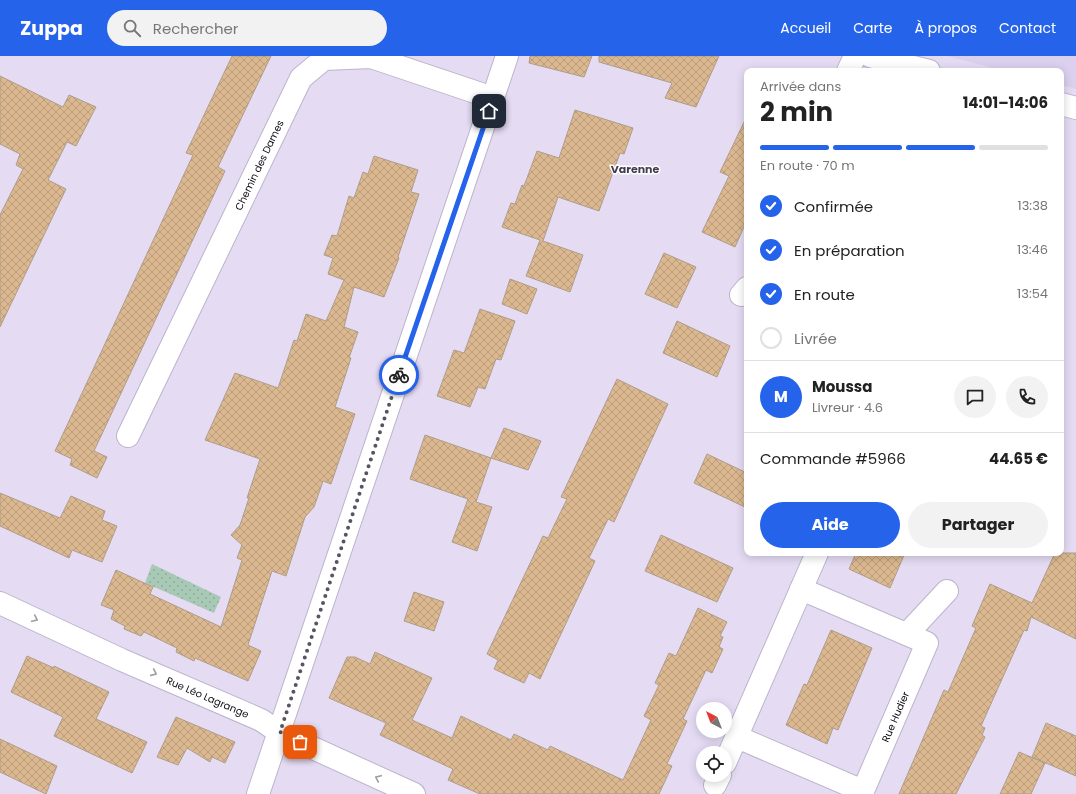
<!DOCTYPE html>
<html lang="fr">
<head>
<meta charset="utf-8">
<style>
  :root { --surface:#fff; --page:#f2f2f2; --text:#222; --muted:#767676; --line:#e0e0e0; --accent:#2563eb }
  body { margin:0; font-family:Poppins,sans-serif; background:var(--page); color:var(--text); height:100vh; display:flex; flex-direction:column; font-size:15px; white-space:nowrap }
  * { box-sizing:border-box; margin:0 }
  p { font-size:13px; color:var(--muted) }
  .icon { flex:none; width:22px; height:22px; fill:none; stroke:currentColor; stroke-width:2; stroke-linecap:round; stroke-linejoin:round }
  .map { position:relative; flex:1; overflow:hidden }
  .details { position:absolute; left:744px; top:12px; width:320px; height:488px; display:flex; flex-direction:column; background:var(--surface); border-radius:8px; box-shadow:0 2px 10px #0003 }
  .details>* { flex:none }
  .needle { width:26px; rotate:318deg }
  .tools { position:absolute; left:696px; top:646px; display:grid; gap:8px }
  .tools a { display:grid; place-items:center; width:36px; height:36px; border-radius:50%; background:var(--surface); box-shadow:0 2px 10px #0003; font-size:20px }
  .pin { position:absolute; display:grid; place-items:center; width:34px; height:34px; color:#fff; margin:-17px; border-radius:8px; box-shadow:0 2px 6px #0006 }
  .courier { position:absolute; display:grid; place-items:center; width:40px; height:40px; margin:-20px; border:3px solid #2563eb; border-radius:50%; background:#fff; color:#222; box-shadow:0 1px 5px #0007 }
  .head em { font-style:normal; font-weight:700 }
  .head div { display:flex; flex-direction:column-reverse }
  .head { display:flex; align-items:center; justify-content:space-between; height:68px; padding:0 16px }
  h1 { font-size:26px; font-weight:700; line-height:30px }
  .bar { display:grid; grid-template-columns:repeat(4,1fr); gap:6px 4px; align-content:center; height:48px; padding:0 16px }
  .bar i { height:5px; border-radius:3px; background:var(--line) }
  .bar .current { background:var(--accent) }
  .bar p { grid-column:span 4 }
  .line { display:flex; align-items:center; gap:10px; padding:0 16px; border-top:1px solid var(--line) }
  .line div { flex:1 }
  .round { display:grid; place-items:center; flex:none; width:42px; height:42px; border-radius:21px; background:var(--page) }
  ol { padding:0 16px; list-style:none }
  li { display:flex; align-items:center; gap:12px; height:44px }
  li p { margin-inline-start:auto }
  li .icon { padding:4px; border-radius:50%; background:var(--accent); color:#fff; stroke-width:4 }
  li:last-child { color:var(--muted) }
  li i { width:22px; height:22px; border:2px solid var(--line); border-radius:50% }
  .cta { display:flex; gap:8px; margin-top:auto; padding:8px 16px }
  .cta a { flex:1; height:46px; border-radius:24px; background:var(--accent); color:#fff; font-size:16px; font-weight:700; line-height:46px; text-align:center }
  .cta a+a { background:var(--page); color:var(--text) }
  header { display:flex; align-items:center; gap:24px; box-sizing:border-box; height:56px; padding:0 20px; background:var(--accent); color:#fff }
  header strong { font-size:19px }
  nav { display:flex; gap:22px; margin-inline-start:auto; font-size:14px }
  .search { width:280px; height:36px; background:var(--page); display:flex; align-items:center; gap:10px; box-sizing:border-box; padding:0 14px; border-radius:22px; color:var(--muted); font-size:15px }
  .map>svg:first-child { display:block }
</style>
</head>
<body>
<header>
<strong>Zuppa</strong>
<div class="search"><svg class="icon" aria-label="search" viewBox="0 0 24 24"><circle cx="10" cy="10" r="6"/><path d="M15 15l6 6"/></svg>Rechercher</div>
<nav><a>Accueil</a><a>Carte</a><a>À propos</a><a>Contact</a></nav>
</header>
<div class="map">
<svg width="1076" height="738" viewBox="0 0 1076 738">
  <defs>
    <pattern id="grass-dots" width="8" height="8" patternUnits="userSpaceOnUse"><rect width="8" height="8" fill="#a8c9b5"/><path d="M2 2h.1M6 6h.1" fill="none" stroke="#8fab9b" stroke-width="1.8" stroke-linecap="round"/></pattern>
    <pattern id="building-cross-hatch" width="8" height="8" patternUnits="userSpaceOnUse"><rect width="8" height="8" fill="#dbb890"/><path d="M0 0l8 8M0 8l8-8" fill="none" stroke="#bb9d7b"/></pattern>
  </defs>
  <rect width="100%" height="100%" fill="#e5dcf4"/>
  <!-- built -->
  <path fill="#dbd0ee" d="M947 0H1076V33L1061 29V15H1005Z"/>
  <!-- grass -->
  <path fill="url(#grass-dots)" d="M152 508 221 541 214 557 145 527Z"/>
  <!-- building -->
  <path fill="url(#building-cross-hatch)" stroke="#ae9d8a" d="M232 0H271L218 111 225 115 94 395 107 401 97 422 70 409 72 403 55 395 193 99 186 97Z
    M530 0H592L584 21 529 7Z
    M599 0H719L696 51 665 42 672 27 599 6Z
    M0 20 63 51 69 39 96 51 76 90 67 86 48 124 66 133 0 271V159L23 113 16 109 20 98 0 88Z
    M575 54 633 72 624 98 620 97 599 155 558 141 543 185 583 199 570 236 526 220 540 184 502 171 511 147 515 148 522 129 524 130 537 95 559 102Z
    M747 60V164L735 191 702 176 729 120 720 116Z
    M374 100 418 114 411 136 419 138 398 201 399 202 384 241 354 231 344 271 358 276 349 302H351L335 351 355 358 331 428 323 425 314 451 305 461 286 520 272 515 248 589 261 595 248 625 195 602 194 605 176 596 177 592 144 576 141 580 124 573 125 570 111 563 114 554 101 549 116 514 153 531 150 538 221 571 242 504 237 502 242 489 231 479 240 469 249 442H247L260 403 205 384 235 317 278 332 294 284 297 285 306 258 326 265 344 224 328 218 333 202 324 199 332 179 337 180 349 140 354 142 363 116 368 118Z
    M664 197 696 211 677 252 645 238Z
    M510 223 537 233 527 258 502 248Z
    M480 253 515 265 501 304 496 303 485 333 478 331 470 351 437 340 454 294 464 297Z
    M677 265 730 290 717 321 663 297Z
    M617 323 668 348 614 466 608 463 589 502 595 505 540 623 529 617 524 627 494 613 498 604 487 598 543 480 548 482 567 443 561 441Z
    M504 372 541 385 528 414 491 402Z
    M425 379 491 402 476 446 492 451 477 495 452 486 468 443 410 423Z
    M707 398 747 417V452L694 427Z
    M0 437 60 462 71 440 105 455 102 464 117 470 102 506 72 494 69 502 0 470Z
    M661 479 733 512 717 546 645 515Z
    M856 497H905L890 532 849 513Z
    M1055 497H1076V583L1031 561 1027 575 1024 574 981 670 985 672 982 679 985 681 956 738H899L944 634 948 636 976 572 972 570 990 528 1032 547Z
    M414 536 444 546 434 575 404 565Z
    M698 552 727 566 720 580 723 581 719 591 723 593 712 617 706 614 683 663 687 665 667 708 672 710 659 738H480L448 724 453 713 380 679 386 667 329 642 347 601H355L370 608 375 596 432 622 412 664 452 682 461 660 511 684 514 678 548 694 550 690 623 724 651 664 644 660 659 629 655 627 669 597 676 600Z
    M831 574 872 592 838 674 833 672 827 688 786 669 804 628 807 629Z
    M27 600 54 612V610L109 636 96 663 147 686 132 717 54 680 63 661 11 636Z
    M176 661 235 686 225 707 212 701 210 706 187 692 178 709 157 701Z
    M1046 667 1076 680V720L1032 701Z
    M0 683 57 710 46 738 0 716Z
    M1019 696 1045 707 1031 738H1000Z"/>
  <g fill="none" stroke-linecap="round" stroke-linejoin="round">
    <defs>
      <g id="minor">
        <path d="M870 0 929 15"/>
        <path d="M848 15 855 0"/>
        <path d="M1061 48 1076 52"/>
        <path d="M741 239 747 232"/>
        <path id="s1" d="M128 380 301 22 324 3 371 1 493 42"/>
        <path id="s2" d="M0 547 122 604 261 664 280 677 414 738"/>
        <path d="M907 578 947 535"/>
        <path id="s3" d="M737 681 863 735 927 587 801 533"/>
        <path d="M725 707 817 497"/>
        <path d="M715 729 720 719"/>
      </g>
      <path id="major" d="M258 738 507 0"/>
    </defs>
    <!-- minor casing -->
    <use href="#minor" stroke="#bcb4cb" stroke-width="24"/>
    <!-- major casing -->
    <use href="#major" stroke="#bcb4cb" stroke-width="24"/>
    <!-- minor -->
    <use href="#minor" stroke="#fff" stroke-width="22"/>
    <!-- major -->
    <use href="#major" stroke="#fff" stroke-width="22"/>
  </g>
  <!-- one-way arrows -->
  <defs><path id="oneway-chevron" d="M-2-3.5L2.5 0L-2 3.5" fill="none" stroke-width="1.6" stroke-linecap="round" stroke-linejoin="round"/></defs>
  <g stroke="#9e9da0">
    <use href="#oneway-chevron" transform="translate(35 563) rotate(25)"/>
    <use href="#oneway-chevron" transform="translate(154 617) rotate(24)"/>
    <use href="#oneway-chevron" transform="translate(378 722) rotate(-155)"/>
  </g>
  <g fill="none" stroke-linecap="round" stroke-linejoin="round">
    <!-- done -->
    <path stroke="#595461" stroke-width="4" stroke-dasharray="0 7.2" d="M300 686 280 676 399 319"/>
    <!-- route -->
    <path stroke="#2563eb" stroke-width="5" d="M399 319 489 55"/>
  </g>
  <g text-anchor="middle" stroke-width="3" stroke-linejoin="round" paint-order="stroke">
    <!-- street labels -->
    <g font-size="10" fill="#0d0a12" stroke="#fff">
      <text dy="4" stroke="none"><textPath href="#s1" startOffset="301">Chemin des Dames</textPath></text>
      <text dy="4" stroke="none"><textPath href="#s2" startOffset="228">Rue Léo Lagrange</textPath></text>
      <text dy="4" stroke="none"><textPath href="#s3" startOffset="218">Rue Hudier</textPath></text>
    </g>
    <!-- neighbourhood labels -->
    <g font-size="11" font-weight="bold" fill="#433c4f" stroke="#fff">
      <text x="635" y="117">Varenne</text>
    </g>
  </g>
</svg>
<div class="tools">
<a><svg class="needle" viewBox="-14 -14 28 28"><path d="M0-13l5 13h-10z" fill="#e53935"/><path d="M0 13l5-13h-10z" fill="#767676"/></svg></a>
<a><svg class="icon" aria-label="locate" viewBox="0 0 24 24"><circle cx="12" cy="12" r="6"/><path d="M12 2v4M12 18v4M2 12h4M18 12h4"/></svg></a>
</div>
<div class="pin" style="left:300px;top:686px;background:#ea580c"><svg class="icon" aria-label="bag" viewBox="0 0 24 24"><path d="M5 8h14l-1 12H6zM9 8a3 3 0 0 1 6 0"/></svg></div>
<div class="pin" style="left:489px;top:55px;background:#1f2937"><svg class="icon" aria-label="home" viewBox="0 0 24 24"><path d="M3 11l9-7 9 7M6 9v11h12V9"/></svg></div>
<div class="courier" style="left:399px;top:319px"><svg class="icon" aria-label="bike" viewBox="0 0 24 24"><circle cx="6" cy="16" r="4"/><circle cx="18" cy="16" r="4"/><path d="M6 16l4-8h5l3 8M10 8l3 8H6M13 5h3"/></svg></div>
<section class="details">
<div class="head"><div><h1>2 min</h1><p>Arrivée dans</p></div><em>14:01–14:06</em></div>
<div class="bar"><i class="current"></i><i class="current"></i><i class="current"></i><i></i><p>En route · 70 m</p></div>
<ol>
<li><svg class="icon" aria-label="check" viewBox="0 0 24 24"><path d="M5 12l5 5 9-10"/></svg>Confirmée<p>13:38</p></li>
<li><svg class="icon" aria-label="check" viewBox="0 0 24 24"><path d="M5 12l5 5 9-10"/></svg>En préparation<p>13:46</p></li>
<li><svg class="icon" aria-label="check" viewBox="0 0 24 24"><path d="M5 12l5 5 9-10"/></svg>En route<p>13:54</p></li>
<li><i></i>Livrée</li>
</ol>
<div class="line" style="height:72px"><b class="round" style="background:var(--accent);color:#fff">M</b><div><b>Moussa</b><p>Livreur · 4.6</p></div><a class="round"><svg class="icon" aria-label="chat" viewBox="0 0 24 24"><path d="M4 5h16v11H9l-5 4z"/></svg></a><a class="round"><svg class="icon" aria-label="phone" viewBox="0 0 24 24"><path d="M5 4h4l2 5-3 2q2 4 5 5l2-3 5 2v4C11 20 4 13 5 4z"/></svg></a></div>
<div class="line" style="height:52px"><div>Commande #5966</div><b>44.65 €</b></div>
<div class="cta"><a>Aide</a><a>Partager</a></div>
</section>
</div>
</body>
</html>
